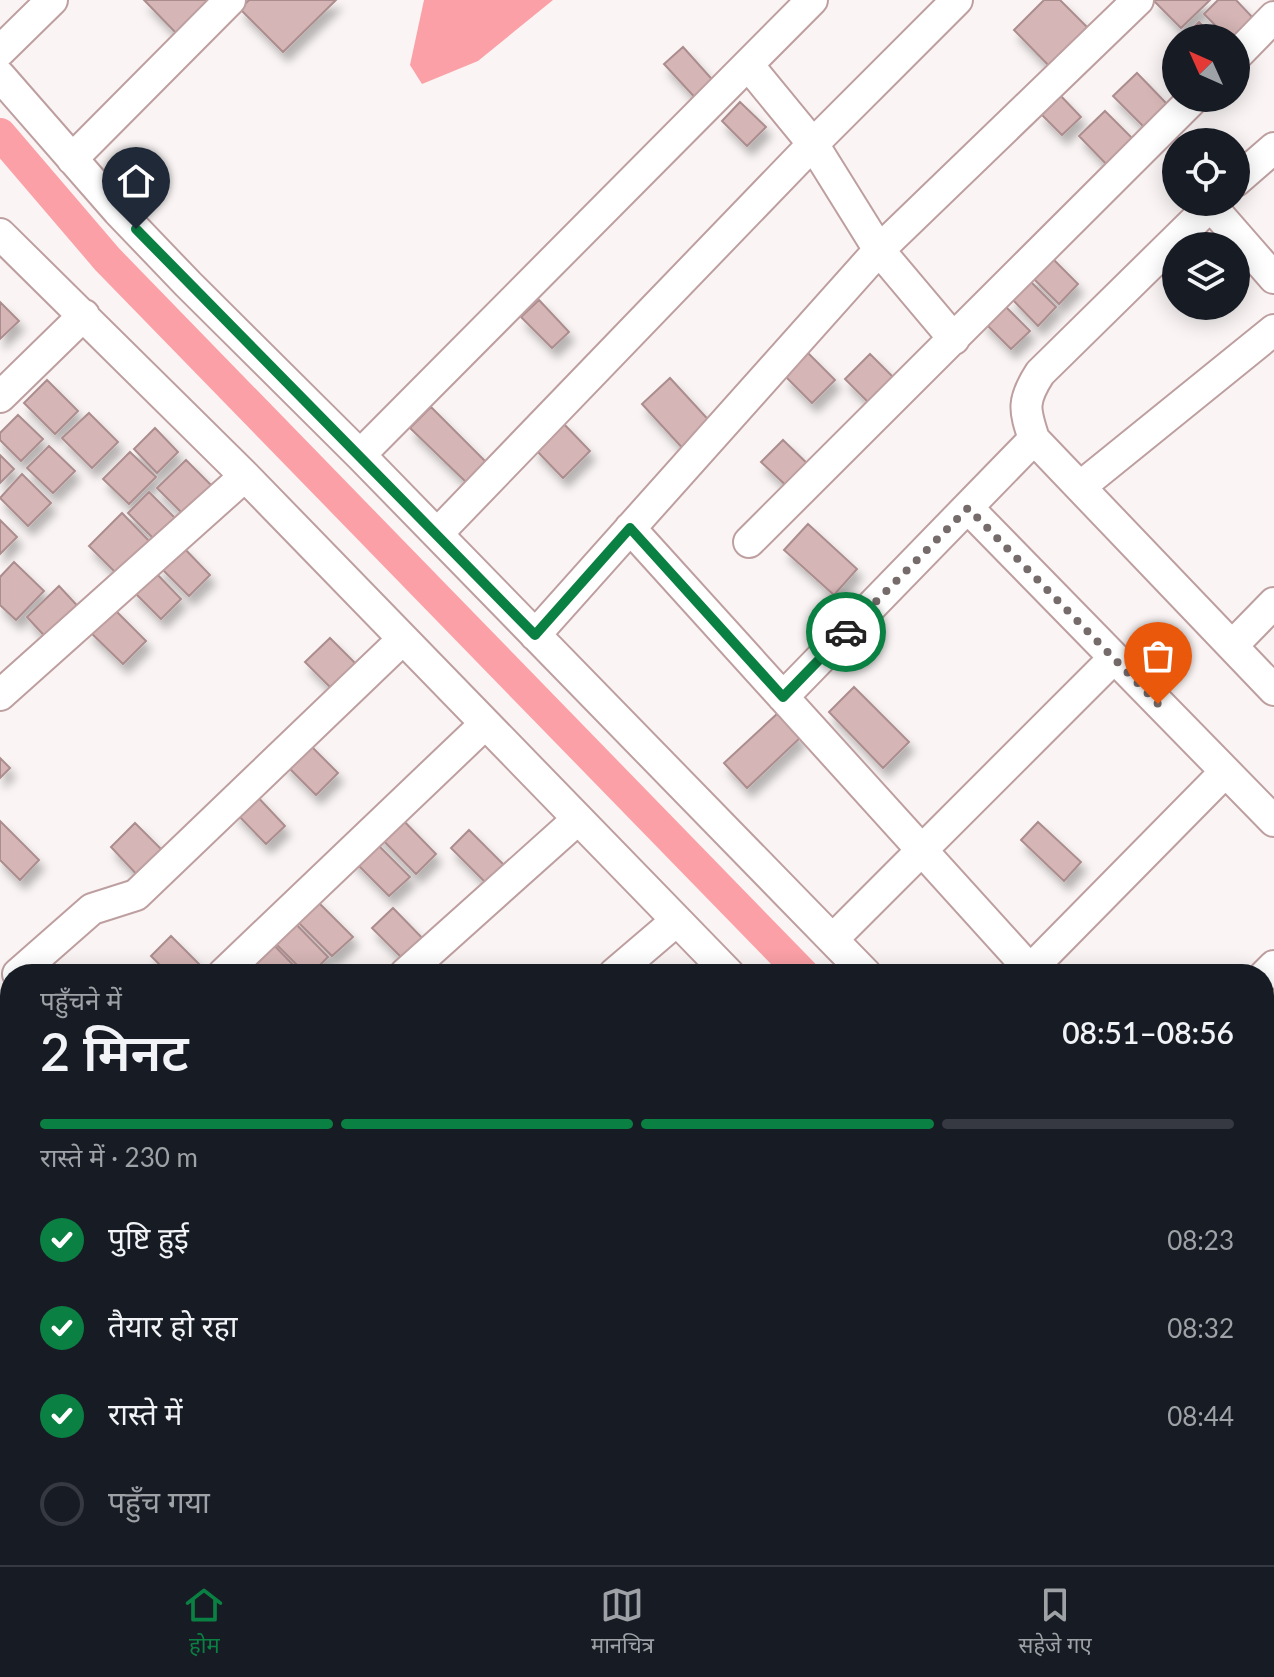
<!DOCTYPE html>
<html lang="hi">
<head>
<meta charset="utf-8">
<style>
  :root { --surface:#171b24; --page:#20242c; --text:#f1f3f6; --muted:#9ea1a6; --line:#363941; --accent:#0b8043 }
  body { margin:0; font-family:Lato,"Noto Sans Devanagari",sans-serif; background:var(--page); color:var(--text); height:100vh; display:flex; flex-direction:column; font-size:30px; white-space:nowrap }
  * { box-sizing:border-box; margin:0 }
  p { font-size:26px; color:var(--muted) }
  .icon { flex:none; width:44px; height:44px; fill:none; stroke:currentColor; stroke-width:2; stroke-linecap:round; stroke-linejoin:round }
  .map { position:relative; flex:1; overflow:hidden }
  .drawer { position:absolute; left:0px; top:964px; width:1274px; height:602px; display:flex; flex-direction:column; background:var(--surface); border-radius:32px 32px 0 0; box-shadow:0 4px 20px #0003 }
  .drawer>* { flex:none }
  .needle { width:52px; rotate:315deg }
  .fabs { position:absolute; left:1162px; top:24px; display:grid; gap:16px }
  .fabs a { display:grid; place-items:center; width:88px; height:88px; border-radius:50%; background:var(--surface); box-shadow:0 4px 20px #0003; font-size:40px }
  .pin { position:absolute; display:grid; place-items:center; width:68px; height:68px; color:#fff; margin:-82px -34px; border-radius:50% 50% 50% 0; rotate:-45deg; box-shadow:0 0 8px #0007 }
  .pin .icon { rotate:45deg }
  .courier { position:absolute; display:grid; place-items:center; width:80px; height:80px; margin:-40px; border:6px solid #0b8043; border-radius:50%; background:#fff; color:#222; box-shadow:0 2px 10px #0007 }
  .headline em { font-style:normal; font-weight:600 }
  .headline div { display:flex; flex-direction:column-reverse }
  .headline { display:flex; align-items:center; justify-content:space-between; height:136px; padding:0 40px }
  h1 { font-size:52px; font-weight:600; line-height:60px }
  .bar { display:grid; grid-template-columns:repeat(4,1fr); gap:12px 8px; align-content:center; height:96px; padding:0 40px }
  .bar i { height:10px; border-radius:6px; background:var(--line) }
  .bar .current { background:var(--accent) }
  .bar p { grid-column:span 4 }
  ol { padding:0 40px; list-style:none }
  li { display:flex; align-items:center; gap:24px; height:88px }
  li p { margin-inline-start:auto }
  li .icon { padding:8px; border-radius:50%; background:var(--accent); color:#fff; stroke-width:4 }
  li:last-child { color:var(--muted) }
  li i { width:44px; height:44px; border:4px solid var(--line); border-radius:50% }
  .menu { display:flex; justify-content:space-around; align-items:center; height:112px; border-top:2px solid var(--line); background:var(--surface); font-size:22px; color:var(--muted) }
  .menu a { display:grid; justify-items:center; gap:4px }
  .menu .current { color:var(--accent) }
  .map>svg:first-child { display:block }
</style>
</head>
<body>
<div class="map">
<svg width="1274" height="1565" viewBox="0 0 1274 1565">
  <defs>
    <filter id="shadow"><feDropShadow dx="5" dy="9" stdDeviation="4" flood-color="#0004"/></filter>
  </defs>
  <rect width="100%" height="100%" fill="#faf4f4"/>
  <!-- water -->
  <path fill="#faa0a6" d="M424 0H553L478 61 422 84 410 65Z"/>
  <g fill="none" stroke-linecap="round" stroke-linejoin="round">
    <!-- canal -->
    <path stroke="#faa0a6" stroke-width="32" d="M0 134 107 259 803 974
      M1264 1452 1274 1466"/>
  </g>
  <!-- building -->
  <path fill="#d5b5b6" stroke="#ac8d8e" stroke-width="2" filter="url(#shadow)" d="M144 0H211L177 34Z
    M249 0H336L283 52 240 9Z
    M1044 0H1060L1095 35 1056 73 1014 30Z
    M1153 0H1210L1181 28Z
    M1218 0H1236L1254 19 1236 38H1228L1204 14Z
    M1199 22 1215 38H1183Z
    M683 47 718 86 700 103 664 64Z
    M1137 73 1167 104 1144 127 1113 96Z
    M1059 94 1081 117 1062 135 1040 113Z
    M740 102 766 127 747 146 722 121Z
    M1105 111 1137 143 1111 169 1079 136Z
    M1049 255 1078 284 1059 304 1030 275Z
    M1029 280 1056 307 1038 326 1011 298Z
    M539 300 569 332 552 348 521 317Z
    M0 302 19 321 0 339Z
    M1001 302 1030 331 1011 349 982 320Z
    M808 353 835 380 812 403 785 376Z
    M870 354 901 385 876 410 845 379Z
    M670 378 715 427 687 453 642 404Z
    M47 380 78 411 55 434 24 403Z
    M431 407 488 464 468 484 410 428Z
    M89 413 118 442 92 468 62 438Z
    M18 415 43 439 21 461 0 440V433Z
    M561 421 590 451 563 478 534 448Z
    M155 428 178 452 157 473 134 449Z
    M783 440 813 469 792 491 761 462Z
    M49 446 75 471 53 493 27 468Z
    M130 452 156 477 129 504 103 479Z
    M0 455 14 469 0 483Z
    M186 460 213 487 184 515 157 488Z
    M22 474 51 503 28 526 0 498Z
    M149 492 175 518 154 539 128 513Z
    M122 513 151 543 118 575 89 546Z
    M0 520 17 537 0 554Z
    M808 524 857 569 834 595 784 550Z
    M181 545 210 575 189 596 159 566Z
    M14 562 44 591 16 620 0 605V577Z
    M153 570 181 599 161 619 132 590Z
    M59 586 85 614 52 644 27 617Z
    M112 607 146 641 123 664 88 630Z
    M330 638 365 673 340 697 305 662Z
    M854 687 909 742 883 768 829 712Z
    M778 713 801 737 747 788 724 763Z
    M306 741 338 773 316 795 284 763Z
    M0 758 10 768 0 778Z
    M253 792 285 826 266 844 234 811Z
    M396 813 436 854 416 874 376 833Z
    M0 821 39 860 20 880 0 860Z
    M1038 822 1081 862 1064 881 1021 840Z
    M135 823 166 854 141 879 111 847Z
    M469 830 506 867 488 885 451 848Z
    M369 836 410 877 389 896 349 856Z
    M312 896 353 937 332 956 292 916Z
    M393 908 430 946 410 966 372 928Z
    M288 916 328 957 311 974H306L268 936Z
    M171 936 209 974H169L151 956Z
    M265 936 302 974H262L244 956Z
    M46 962 58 974H34Z
    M0 1092 10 1102V1137L0 1146Z
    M10 1336V1397L6 1401 0 1395V1345Z
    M0 1484 10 1495V1519L4 1526 0 1522Z
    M66 1556H101L106 1562 103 1565H75Z
    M136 1556H160L169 1565H127Z
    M311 1556H341L334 1565H302Z
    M477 1556H485L493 1565H468Z
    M493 1556H525L534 1565H502Z
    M779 1556H827L828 1557 820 1565H778L774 1561Z
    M995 1556H1009L1018 1565H986Z
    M1025 1556H1073L1080 1563 1077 1565H1034Z"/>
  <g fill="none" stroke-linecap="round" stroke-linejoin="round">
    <defs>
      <path id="street" d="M0 51 52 0
        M1236 56 1274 17
        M749 66 813 144 879 250 954 339
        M0 76 118 211 188 284 360 455 866 974
        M72 159 230 0
        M1236 181 1274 148
        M1214 202 1040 373C1022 401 1024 409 1034 439L1274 690
        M1211 206 1274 278
        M0 234 245 476 729 974
        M0 397 84 315
        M360 455 812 0
        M1080 487 1274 330
        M968 508 1274 821
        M630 528 1034 974
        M437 534 813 144 957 0
        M749 542 1194 98
        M535 635 879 250 1138 0
        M1232 646 1274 603
        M0 695 245 476
        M783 697 1034 439
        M833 939 1113 659
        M1030 970 1225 772
        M18 974 92 909 136 895 403 639
        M223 974 485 724
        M405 974 578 819
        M614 974 676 921
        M1264 976 1274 966
        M0 1206 10 1195
        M1264 1222 1274 1232
        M1264 1414 1274 1425
        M0 1431 10 1419
        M1264 1531 1274 1538
        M2 1553 10 1546
        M345 1556 354 1565
        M206 1565 215 1556
        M452 1565 461 1556
        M650 1565 659 1556
        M1252 1565 1255 1556"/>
    </defs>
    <!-- street casing -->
    <use href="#street" stroke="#be9fa0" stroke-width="34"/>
    <!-- street -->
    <use href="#street" stroke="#fff" stroke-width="30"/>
  </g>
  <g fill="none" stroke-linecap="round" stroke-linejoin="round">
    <!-- done -->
    <path stroke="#756b6b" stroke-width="8" stroke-dasharray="0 14.4" d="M846 632 968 508 1158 704"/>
    <!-- route -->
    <path stroke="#0b8043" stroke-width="10" d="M136 229 535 635 630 528 783 697 846 632"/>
  </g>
</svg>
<div class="fabs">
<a><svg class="needle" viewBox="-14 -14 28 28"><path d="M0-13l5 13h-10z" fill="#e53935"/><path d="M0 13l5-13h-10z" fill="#9ea1a6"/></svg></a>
<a><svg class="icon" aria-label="locate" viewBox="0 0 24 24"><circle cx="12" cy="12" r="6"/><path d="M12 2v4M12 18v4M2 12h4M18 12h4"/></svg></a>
<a><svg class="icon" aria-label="layers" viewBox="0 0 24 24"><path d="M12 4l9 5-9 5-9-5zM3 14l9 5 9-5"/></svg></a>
</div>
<div class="pin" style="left:1158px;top:704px;background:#ea580c"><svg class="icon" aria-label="bag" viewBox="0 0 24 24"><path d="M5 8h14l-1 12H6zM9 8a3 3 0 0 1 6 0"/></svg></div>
<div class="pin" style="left:136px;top:229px;background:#1f2937"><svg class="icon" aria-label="home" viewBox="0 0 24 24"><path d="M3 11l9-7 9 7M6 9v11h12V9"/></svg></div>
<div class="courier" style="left:846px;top:632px"><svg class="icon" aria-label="car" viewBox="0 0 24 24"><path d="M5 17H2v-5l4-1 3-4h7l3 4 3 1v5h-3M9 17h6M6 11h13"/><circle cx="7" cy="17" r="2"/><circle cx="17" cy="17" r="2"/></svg></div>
<section class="drawer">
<div class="headline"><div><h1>2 मिनट</h1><p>पहुँचने में</p></div><em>08:51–08:56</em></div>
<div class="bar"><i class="current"></i><i class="current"></i><i class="current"></i><i></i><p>रास्ते में · 230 m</p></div>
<ol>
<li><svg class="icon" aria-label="check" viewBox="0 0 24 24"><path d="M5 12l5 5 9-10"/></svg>पुष्टि हुई<p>08:23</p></li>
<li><svg class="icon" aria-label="check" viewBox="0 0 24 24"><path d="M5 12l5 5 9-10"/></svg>तैयार हो रहा<p>08:32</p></li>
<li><svg class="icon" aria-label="check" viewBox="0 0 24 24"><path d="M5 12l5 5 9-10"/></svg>रास्ते में<p>08:44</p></li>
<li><i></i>पहुँच गया</li>
</ol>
</section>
</div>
<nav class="menu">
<a class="current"><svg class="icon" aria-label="home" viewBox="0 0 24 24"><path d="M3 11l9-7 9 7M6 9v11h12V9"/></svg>होम</a>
<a><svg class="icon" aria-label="map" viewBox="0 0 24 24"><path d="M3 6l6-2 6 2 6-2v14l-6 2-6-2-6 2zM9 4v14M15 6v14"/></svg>मानचित्र</a>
<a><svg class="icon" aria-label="saved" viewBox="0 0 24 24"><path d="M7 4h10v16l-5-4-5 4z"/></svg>सहेजे गए</a>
</nav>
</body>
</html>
